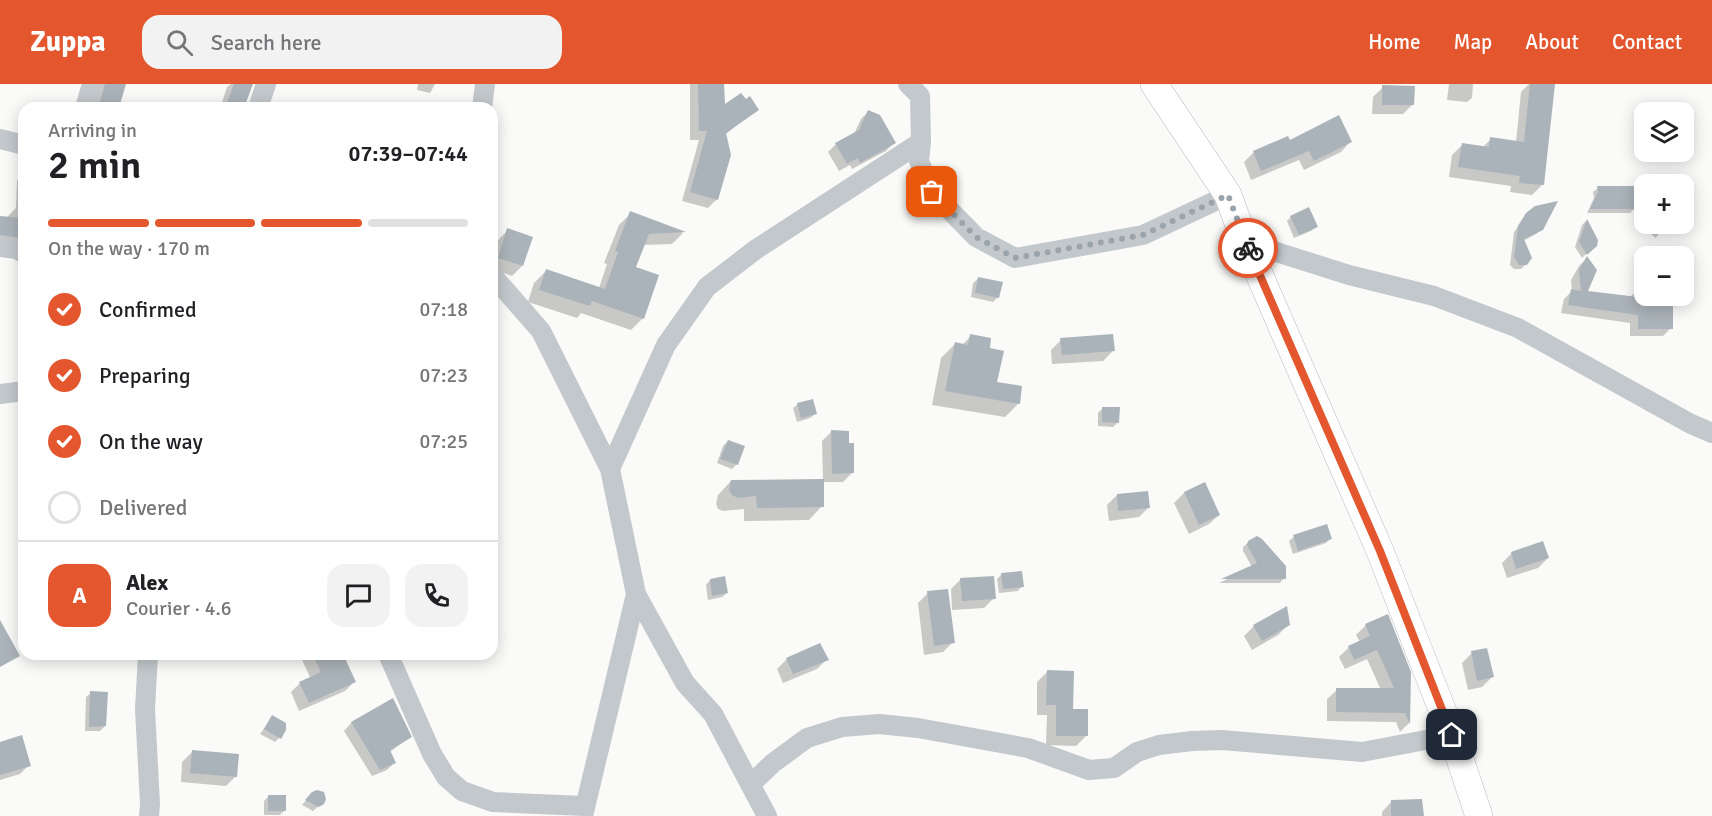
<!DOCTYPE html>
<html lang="en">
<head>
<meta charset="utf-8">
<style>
  :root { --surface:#fff; --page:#f2f2f2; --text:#202124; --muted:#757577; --line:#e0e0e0; --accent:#e4572e }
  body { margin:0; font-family:Signika,sans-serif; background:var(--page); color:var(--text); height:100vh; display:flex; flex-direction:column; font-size:22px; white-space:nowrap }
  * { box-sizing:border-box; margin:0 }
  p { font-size:20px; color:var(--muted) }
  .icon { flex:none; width:33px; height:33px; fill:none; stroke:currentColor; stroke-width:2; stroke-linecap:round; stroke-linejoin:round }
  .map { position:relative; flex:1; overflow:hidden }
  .panel { position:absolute; left:18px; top:18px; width:480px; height:558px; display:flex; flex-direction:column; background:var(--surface); border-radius:18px; box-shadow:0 3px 15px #0003 }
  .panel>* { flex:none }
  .tools { position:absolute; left:1634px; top:18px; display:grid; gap:12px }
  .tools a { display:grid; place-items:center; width:60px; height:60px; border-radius:12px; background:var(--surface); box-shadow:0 3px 15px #0003; font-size:30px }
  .pin { position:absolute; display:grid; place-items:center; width:51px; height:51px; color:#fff; margin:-26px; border-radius:12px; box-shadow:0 3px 9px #0006 }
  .courier { position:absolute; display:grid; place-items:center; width:60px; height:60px; margin:-30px; border:4px solid #e4572e; border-radius:50%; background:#fff; color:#222; box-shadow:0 2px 8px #0007 }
  .headline em { font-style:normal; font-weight:600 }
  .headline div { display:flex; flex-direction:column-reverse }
  .headline { display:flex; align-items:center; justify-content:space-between; height:102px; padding:0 30px }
  h1 { font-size:39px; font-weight:600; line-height:45px }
  .bar { display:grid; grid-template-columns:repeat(4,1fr); gap:9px 6px; align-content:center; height:72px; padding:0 30px }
  .bar i { height:8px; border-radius:4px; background:var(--line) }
  .bar .selected { background:var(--accent) }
  .bar p { grid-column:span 4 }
  .line { display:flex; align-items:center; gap:15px; padding:0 30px; border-top:2px solid var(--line) }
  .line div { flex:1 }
  .round { display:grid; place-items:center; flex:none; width:63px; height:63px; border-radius:18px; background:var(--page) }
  ol { padding:0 30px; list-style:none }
  li { display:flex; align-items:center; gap:18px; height:66px }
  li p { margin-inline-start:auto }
  li .icon { padding:6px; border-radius:50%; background:var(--accent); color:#fff; stroke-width:4 }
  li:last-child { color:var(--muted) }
  li i { width:33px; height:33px; border:3px solid var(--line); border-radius:50% }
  header { display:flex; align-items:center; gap:36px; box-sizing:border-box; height:84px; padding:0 30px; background:var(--accent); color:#fff }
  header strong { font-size:28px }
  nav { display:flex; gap:33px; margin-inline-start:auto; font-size:21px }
  .search { width:420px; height:54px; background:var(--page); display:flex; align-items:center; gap:15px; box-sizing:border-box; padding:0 21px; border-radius:18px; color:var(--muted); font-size:22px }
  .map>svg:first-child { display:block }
</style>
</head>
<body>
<header>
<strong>Zuppa</strong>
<div class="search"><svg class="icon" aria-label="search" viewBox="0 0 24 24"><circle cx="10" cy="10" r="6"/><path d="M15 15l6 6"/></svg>Search here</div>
<nav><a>Home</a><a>Map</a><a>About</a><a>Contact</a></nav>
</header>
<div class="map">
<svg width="1712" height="732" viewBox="0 0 1712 732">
  <rect width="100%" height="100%" fill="#fafaf8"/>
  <!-- shadow -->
  <path fill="#0003" d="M94 0H124L118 24H88Z
    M231 0H251L242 24H220L227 3Z
    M418 0H435L430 9 417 6Z
    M690 0H722L724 23 753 28 725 51 717 115 708 124 682 117 699 56H690Z
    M1473 0 1472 14 1467 18 1447 16 1449 0Z
    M1529 0H1550L1542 101 1532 111 1510 108 1511 102 1449 93 1452 71 1462 61 1482 64 1491 55 1516 58 1521 8Z
    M1383 3 1413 20 1403 30H1372L1373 13Z
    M869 27 894 59 886 67 852 85 850 81 839 87 828 68 836 60 854 50 861 35Z
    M1289 58H1350L1341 68 1304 86 1299 76 1251 96 1244 78 1254 68Z
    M24 90V177L0 165V133L6 134 16 124 17 96Z
    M1598 104 1634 125 1630 129H1587L1594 114 1593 108Z
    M631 129 683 149 672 160 643 161 634 184 643 234 631 246 581 229 577 234 528 218 534 199 546 187 599 204 607 180 604 179 619 141Z
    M1527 130 1542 145 1536 150 1523 157 1530 176 1521 185H1514L1510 181 1514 148Z
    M1291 133 1316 143 1311 147 1294 154 1287 137Z
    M1644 136V140H1665L1656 154 1646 146 1643 137Z
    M1586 137 1595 161 1582 174 1575 163 1582 141Z
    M508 146 522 182 512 192 492 185V174L498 156Z
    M1587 174 1586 208 1629 214 1638 205H1644V212H1671V244L1663 252H1630V239L1561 229 1564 215 1572 207 1571 196 1579 182Z
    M978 195 998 213 993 218 971 213 973 199Z
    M971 252 988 265 996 299 1019 319 1005 333 932 321 941 274 955 260 962 261Z
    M1061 256 1113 267 1103 277 1052 280 1051 266Z
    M798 320 815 330 810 334 797 338 793 324Z
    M1103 324 1118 338 1113 343 1098 342V329Z
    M831 348 852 389 843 398H822V422L809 436 744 437V425L723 427 718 425 716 420 718 411 731 397 823 396 822 357Z
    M728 357 737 380 732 385 717 379 723 362Z
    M1204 400 1219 431 1209 440 1189 450 1174 419 1184 409Z
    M1117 411 1148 424 1139 433 1109 437 1107 421Z
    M1294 453 1330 455 1326 459 1293 470 1289 457Z
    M1252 455 1284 494 1280 499H1219L1252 483 1243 467V463Z
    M1512 469 1548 474 1538 484 1507 494 1502 479Z
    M1002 490 1022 502 1018 507 999 509 997 495Z
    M961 495 994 514 984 524 952 526 951 505Z
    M710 496 727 509 722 513 708 516 706 501Z
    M928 509 953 558 943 568 924 571 918 519Z
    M1288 541 1278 551 1252 566 1244 552 1254 542Z
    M1366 541 1409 589V639L1400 648 1396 638 1327 637V615L1337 606H1381L1367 575 1345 585 1339 573 1349 563 1360 558 1356 551Z
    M1472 569 1492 593 1482 603 1468 606 1462 579Z
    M308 570H340L354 598 345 607 299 627 291 608 300 599 311 595 302 576Z
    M787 575H827L817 585 783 599 777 585Z
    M1047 588 1086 652 1076 662 1046 661 1047 631H1037V598Z
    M91 609 105 642 100 647H85L86 613Z
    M393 616 410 653 390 668 394 679 387 686 372 692 344 647 351 639Z
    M272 633 279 654 275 658 260 650Z
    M0 660 29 681 20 690 0 696Z
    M192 668 236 692 226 702 181 698 182 678Z
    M268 713 284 727 280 731H264V717Z
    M308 714 322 719 313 727 302 721Z
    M1391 718 1422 732H1382V728Z"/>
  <!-- building -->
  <path fill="#aab3b9" d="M105 0H126L119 24H98Z
    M234 0H253L244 24H225Z
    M698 0H724L725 20 741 9 746 15 750 12 759 26 726 49 731 71 718 116 690 108 707 47H699Z
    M1530 0H1555L1544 101 1519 99 1520 92 1458 83 1462 59 1489 63 1490 53 1524 58Z
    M1382 1 1415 2 1414 21H1382Z
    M868 26 880 31 896 59 860 79 858 74 847 80 835 59 859 46Z
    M1339 31 1352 58 1314 77 1309 67 1261 87 1253 67 1288 52 1290 56Z
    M1597 102H1636V125H1590L1598 108Z
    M1558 117 1543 146 1524 155 1532 174 1527 181H1519L1514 173 1518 142 1526 129 1535 122Z
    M1309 123 1318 143 1299 151 1290 132Z
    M630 127 686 148 649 150 636 183 659 191 644 235 592 217 590 222 539 206 546 185 605 205 618 168 615 167Z
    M0 132 22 134 21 154 0 151Z
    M1587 135 1598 156 1597 162 1587 171 1579 158Z
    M507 144 533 153 523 182 498 174Z
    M1587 172 1597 186 1588 207 1638 213V212H1673V245H1638V231L1568 221 1571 205 1581 207 1579 186Z
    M978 193 1003 198 999 214 975 209Z
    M970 250 991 254 990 264 1004 267 997 298 1022 302 1020 320 945 307 955 258 968 261Z
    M1113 250 1115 267 1062 271 1060 254Z
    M813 315 817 330 801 334 797 319Z
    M1102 323H1120L1119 339 1102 338Z
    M831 346 849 347V359H854V389L832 390Z
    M728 356 745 362 738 381 720 375Z
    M824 395V423L757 424 756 412 738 414 732 411 729 406 731 396Z
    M1205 398 1220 431 1199 441 1184 408Z
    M1148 407 1150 424 1118 427 1117 410Z
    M1327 440 1332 455 1298 467 1293 451Z
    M1257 452 1262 455 1286 482V495H1221L1257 479 1247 461 1248 457Z
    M1543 457 1549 474 1516 485 1511 468Z
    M1022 487 1024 503 1003 505 1001 489Z
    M725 492 728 509 712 512 710 495Z
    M994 492 996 515 962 517 960 494Z
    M948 505 955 559 934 562 927 507Z
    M1287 522 1290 541 1262 557 1253 541Z
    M1388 530 1411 588 1410 640 1405 629 1336 628V604H1394L1377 566 1354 576 1348 562 1370 552 1365 540Z
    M0 536 20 572 0 583Z
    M820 559 829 576 793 590 786 574Z
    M1487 564 1494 593 1477 597 1471 567Z
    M312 570H343L356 598 309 619 299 598 321 588Z
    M1047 586 1074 587 1073 625H1088V652H1056V621H1046Z
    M90 607 108 608 106 642 89 643Z
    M393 614 412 653 390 666 396 679 380 686 351 638Z
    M272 631 286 639V646L281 655 264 645Z
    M22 651 31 682 0 691V658Z
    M192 666 239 670 237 693 190 689Z
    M317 706 324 708 326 715 324 720 319 723 305 716 312 708Z
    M268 711H286V727H268Z
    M1422 715 1424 732H1391V716Z"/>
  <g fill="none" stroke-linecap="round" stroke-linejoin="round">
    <defs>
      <path id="secondary" d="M1154 0 1228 111 1245 158 1380 467 1452 651 1479 732"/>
    </defs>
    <!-- secondary casing -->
    <use href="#secondary" stroke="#b3babf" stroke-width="28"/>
    <!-- minor -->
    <path stroke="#c3c8cc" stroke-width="20" d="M908 0 920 12 921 58 919 77 932 108 976 153 1015 174 1143 151 1228 111
      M85 24 92 0
      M258 24 266 0
      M482 24 485 0
      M0 55 24 61
      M1245 158 1349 191 1434 212 1518 244 1691 340 1712 349
      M0 163 16 165 24 169
      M492 191 541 247 610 385 636 510 685 599 713 630 767 732
      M0 310 24 307
      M610 385 666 261 707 203 755 166 921 58
      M148 570 145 625 150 720 149 732
      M388 570 432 670 446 693 462 707 493 718 585 722
      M751 700 773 679 807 654 842 643 879 640 918 644 1028 664 1089 686 1114 684 1137 668 1159 661 1192 657 1222 656 1362 668 1452 651
      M583 732 636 510"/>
    <!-- secondary -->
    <use href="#secondary" stroke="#fff" stroke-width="27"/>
  </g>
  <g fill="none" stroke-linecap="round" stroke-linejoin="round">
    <!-- done -->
    <path stroke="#99a4ac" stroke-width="6" stroke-dasharray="0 10.8" d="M932 108 976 153 1015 174 1143 151 1228 111 1248 164"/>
    <!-- route -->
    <path stroke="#e4572e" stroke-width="8" d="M1248 164 1380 467 1452 651"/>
  </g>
</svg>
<div class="tools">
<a><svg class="icon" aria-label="layers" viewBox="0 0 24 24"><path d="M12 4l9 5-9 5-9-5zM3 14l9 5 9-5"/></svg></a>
<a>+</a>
<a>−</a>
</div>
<div class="pin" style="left:932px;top:108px;background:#ea580c"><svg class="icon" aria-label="bag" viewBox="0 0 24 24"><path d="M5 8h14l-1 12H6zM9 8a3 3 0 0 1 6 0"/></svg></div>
<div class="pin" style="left:1452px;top:651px;background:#1f2937"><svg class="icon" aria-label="home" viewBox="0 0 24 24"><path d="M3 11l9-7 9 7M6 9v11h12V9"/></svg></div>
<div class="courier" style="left:1248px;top:164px"><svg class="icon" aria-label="bike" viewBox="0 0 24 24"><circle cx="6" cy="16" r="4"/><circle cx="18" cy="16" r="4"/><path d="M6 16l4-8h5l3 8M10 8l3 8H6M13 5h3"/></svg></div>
<section class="panel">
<div class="headline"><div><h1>2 min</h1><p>Arriving in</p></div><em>07:39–07:44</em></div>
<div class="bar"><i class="selected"></i><i class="selected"></i><i class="selected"></i><i></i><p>On the way · 170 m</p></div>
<ol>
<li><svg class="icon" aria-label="check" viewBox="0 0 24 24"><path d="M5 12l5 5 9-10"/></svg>Confirmed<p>07:18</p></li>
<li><svg class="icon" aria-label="check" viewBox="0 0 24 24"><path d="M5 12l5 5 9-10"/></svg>Preparing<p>07:23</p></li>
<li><svg class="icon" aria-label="check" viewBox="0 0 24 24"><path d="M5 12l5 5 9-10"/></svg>On the way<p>07:25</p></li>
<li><i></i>Delivered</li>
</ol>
<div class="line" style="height:108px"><b class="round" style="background:var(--accent);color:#fff">A</b><div><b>Alex</b><p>Courier · 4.6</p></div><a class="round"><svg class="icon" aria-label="chat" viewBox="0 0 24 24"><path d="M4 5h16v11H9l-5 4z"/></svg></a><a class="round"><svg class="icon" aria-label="phone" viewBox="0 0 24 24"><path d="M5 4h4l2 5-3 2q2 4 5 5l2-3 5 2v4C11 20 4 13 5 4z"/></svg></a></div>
</section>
</div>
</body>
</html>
